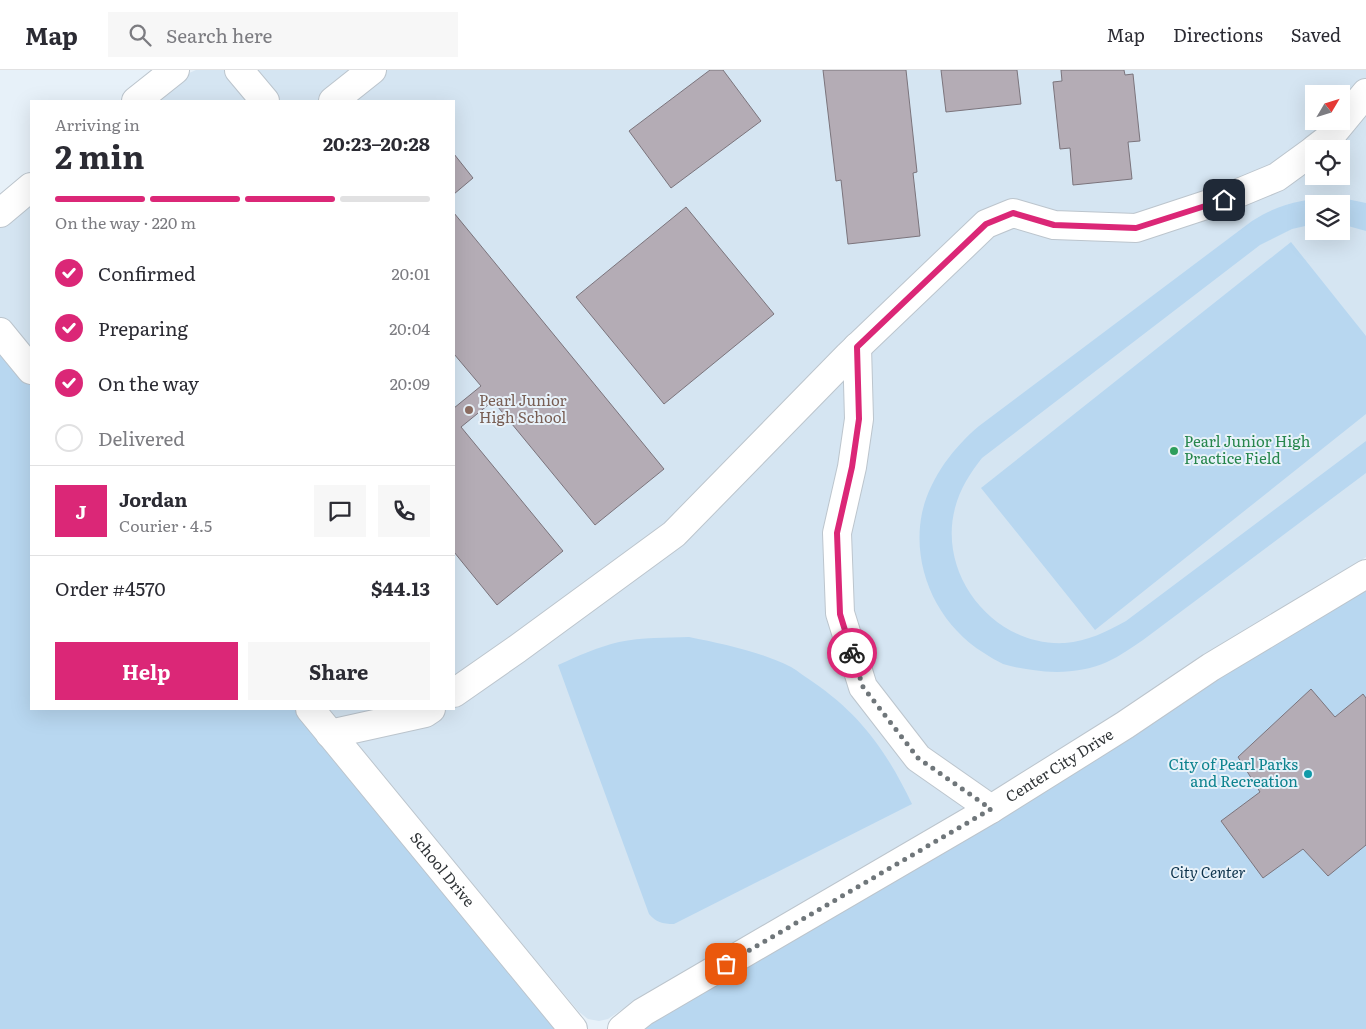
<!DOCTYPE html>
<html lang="en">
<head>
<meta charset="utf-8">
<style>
  :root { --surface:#fff; --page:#f7f7f7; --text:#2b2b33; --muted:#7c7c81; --line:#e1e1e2; --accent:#db2777 }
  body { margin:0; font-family:Literata,serif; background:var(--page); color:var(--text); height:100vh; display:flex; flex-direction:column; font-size:19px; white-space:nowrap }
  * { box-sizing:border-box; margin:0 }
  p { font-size:16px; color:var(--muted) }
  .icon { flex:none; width:28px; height:28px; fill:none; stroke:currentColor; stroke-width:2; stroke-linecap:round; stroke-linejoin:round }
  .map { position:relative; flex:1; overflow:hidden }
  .drawer { position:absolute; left:30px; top:30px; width:425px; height:610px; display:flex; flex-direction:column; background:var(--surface); border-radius:0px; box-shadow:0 5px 20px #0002 }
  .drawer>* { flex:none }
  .needle { width:32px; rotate:52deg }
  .buttons { position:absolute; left:1305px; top:15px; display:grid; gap:10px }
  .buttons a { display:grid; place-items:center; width:45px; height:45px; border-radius:0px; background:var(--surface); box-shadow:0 5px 20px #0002; font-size:25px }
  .pin { position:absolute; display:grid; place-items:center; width:42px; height:42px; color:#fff; margin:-21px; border-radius:10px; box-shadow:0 2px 8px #0006 }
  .courier { position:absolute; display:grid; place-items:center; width:50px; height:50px; margin:-25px; border:4px solid #db2777; border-radius:50%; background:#fff; color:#222; box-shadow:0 1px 6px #0007 }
  .headline em { font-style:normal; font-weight:700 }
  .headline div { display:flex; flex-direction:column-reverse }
  .headline { display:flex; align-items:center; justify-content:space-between; height:85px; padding:0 25px }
  h1 { font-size:32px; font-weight:700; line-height:38px }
  .bar { display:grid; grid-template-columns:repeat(4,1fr); gap:8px 5px; align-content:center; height:60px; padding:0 25px }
  .bar i { height:6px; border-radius:4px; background:var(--line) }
  .bar .selected { background:var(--accent) }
  .bar p { grid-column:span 4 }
  .line { display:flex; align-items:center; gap:12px; padding:0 25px; border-top:1px solid var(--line) }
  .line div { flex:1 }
  .round { display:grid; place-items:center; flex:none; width:52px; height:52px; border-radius:0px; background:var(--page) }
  ol { padding:0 25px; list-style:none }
  li { display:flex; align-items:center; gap:15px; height:55px }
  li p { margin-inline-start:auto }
  li .icon { padding:5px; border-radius:50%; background:var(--accent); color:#fff; stroke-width:4 }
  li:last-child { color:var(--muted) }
  li i { width:28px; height:28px; border:2px solid var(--line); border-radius:50% }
  .button { display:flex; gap:10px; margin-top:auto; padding:10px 25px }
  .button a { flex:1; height:58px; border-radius:0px; background:var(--accent); color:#fff; font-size:20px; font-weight:700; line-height:58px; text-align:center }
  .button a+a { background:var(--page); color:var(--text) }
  header { display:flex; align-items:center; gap:30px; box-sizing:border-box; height:70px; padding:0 25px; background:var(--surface); border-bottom:1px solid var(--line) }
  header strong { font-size:24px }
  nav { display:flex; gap:28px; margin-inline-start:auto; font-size:18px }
  .search { width:350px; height:45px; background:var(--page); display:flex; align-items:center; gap:12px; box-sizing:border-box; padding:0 18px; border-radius:0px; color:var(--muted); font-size:19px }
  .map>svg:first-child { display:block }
</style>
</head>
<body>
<header>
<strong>Map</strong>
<div class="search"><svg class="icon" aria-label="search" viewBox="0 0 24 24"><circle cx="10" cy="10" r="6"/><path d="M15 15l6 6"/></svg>Search here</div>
<nav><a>Map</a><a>Directions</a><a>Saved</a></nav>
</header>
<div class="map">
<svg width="1366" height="959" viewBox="0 0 1366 959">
  <rect width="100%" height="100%" fill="#e7f1f9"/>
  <!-- built -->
  <path fill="#d5e5f2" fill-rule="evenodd" d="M196 0H1366V487L1010 718 645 924 608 949 599 951 588 949 579 942 326 639H454V31H151L182 6ZM1314 24H1341V51H1314ZM1314 79H1341V106H1314ZM1314 134H1341V161H1314Z
    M31 129V285L0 247V154Z"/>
  <!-- green -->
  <path fill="#b8d7f0" d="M1337 127 1366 133V161L1341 154V134H1314V154L1292 159 1260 175 982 388C970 403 960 419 955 438 937 506 995 577 1065 573 1088 571 1106 562 1126 551L1366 371V403L1143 570C1131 578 1120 586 1107 592 1084 602 1058 604 1033 600 1023 599 1013 597 1003 594 997 591 990 587 984 583 937 554 911 497 922 443 930 408 953 378 979 356L1252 151C1280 133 1304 129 1337 127Z
    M1291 172 1366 266V344L1095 560 981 418Z
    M0 262 31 300V639H310L573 959H0Z
    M1366 515V959H640Z
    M689 567C723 574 759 581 791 597 798 601 805 607 813 612 861 645 887 682 912 734L674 854C662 854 656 852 649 844L558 595C578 586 598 577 619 572 642 567 666 568 689 567Z"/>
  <!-- building -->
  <path fill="#b4acb5" stroke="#7b747c" d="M710 0H723L761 51 671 118 629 61Z
    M823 0H906L917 102 913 103 920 166 848 174 841 110 836 111Z
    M941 0H1017L1021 34 946 42Z
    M1061 0H1124L1125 5 1133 4 1140 71 1128 72 1132 109 1073 115 1070 78 1060 79 1053 12 1062 11Z
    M454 84 473 108 454 124Z
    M686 137 774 244 664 334 576 227Z
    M454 143 664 399 595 455 493 331 461 357 563 481 497 535 454 482V338L481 316 454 284Z
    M1311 619 1335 647 1363 624 1366 628V775L1328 806 1303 779 1263 808 1221 751 1260 722 1238 687Z"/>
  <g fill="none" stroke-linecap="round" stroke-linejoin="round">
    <defs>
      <g id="minor">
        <path d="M239 0 265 31"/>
        <path d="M136 31 175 0"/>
        <path d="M333 31 372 0"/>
        <path d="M1315 79 1328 69 1366 23"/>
        <path d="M0 143 31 117"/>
        <path d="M0 262 31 300"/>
        <path d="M857 277 859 349 852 397 837 463 840 543 863 617 918 688 991 739"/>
        <path d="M454 623 517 579 674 464 849 285 986 154 1013 143 1054 155 1136 158 1224 129 1277 107 1314 80"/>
        <path id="s1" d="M310 639 573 959"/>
        <path d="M330 664 425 643 431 639"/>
        <path id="s2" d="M622 959 643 942 991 739 1125 655 1211 597 1366 504"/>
      </g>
    </defs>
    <!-- minor casing -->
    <use href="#minor" stroke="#bcc5cd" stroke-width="30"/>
    <!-- minor -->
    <use href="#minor" stroke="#fff" stroke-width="28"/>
  </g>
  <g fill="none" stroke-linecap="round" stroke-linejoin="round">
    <!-- done -->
    <path stroke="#6f767a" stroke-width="5" stroke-dasharray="0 9" d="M726 894 991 739 918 688 863 617 852 583"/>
    <!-- route -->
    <path stroke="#db2777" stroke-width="6" d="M852 583 840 544 837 463 852 397 859 349 857 277 986 154 1013 143 1054 155 1136 158 1224 130"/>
  </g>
  <!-- markers -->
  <circle fill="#8d6e63" stroke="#e7f1f9" stroke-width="2" cx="469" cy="340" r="5"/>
  <circle fill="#2e9e5b" stroke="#e7f1f9" stroke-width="2" cx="1174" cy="381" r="5"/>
  <circle fill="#0f9aa8" stroke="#e7f1f9" stroke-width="2" cx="1308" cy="704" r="5"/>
  <g text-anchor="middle" stroke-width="4" stroke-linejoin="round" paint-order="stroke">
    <!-- education labels -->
    <g font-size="15" fill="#785e54" stroke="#e7f1f9" text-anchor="start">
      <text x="479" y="336">Pearl Junior<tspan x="479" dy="17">High School</tspan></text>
    </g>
    <!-- leisure labels -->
    <g font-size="15" fill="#27864d" stroke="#e7f1f9" text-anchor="start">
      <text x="1184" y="377">Pearl Junior High<tspan x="1184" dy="17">Practice Field</tspan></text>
    </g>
    <!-- culture labels -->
    <g font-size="15" fill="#0d838f" stroke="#e7f1f9" text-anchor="end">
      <text x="1298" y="700">City of Pearl Parks<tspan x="1298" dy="17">and Recreation</tspan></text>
    </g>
    <!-- street labels -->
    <g font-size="15" fill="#2f3336" stroke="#e7f1f9">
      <text dy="5" stroke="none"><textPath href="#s2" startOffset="511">Center City Drive</textPath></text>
      <text dy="5" stroke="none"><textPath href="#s1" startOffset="208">School Drive</textPath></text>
    </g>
    <!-- park labels -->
    <g font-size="15" font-style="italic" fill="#0c324b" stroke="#e7f1f9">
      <text x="1208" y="808">City Center</text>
    </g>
  </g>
</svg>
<div class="buttons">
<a><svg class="needle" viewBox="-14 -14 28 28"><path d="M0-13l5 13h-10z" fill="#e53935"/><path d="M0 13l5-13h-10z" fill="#7c7c81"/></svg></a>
<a><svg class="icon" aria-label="locate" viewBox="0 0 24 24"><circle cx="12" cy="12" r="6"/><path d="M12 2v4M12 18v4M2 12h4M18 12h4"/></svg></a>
<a><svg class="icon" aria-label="layers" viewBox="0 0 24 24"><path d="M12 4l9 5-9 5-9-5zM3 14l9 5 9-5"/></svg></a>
</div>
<div class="pin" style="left:726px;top:894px;background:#ea580c"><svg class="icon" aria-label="bag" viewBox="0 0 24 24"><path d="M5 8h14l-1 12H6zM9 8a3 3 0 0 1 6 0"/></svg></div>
<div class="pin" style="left:1224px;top:130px;background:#1f2937"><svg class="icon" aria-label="home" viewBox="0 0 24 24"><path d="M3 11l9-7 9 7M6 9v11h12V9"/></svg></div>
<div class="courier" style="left:852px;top:583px"><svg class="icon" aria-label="bike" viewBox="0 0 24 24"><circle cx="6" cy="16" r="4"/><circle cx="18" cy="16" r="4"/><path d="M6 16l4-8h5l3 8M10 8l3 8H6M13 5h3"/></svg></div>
<section class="drawer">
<div class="headline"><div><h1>2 min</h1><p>Arriving in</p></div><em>20:23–20:28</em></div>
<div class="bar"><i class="selected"></i><i class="selected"></i><i class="selected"></i><i></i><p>On the way · 220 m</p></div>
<ol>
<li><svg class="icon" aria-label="check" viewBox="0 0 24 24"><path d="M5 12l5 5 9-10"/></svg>Confirmed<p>20:01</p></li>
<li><svg class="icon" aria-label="check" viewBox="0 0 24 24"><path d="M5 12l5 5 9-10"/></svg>Preparing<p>20:04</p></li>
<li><svg class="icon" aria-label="check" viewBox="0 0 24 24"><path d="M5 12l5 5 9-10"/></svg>On the way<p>20:09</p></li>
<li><i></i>Delivered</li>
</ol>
<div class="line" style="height:90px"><b class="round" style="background:var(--accent);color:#fff">J</b><div><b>Jordan</b><p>Courier · 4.5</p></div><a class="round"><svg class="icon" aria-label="chat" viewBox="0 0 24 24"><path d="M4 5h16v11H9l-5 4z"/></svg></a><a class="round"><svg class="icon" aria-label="phone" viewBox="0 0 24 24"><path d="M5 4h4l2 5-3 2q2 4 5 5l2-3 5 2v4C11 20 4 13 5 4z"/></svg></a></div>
<div class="line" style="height:65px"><div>Order #4570</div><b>$44.13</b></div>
<div class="button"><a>Help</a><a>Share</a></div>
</section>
</div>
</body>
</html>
